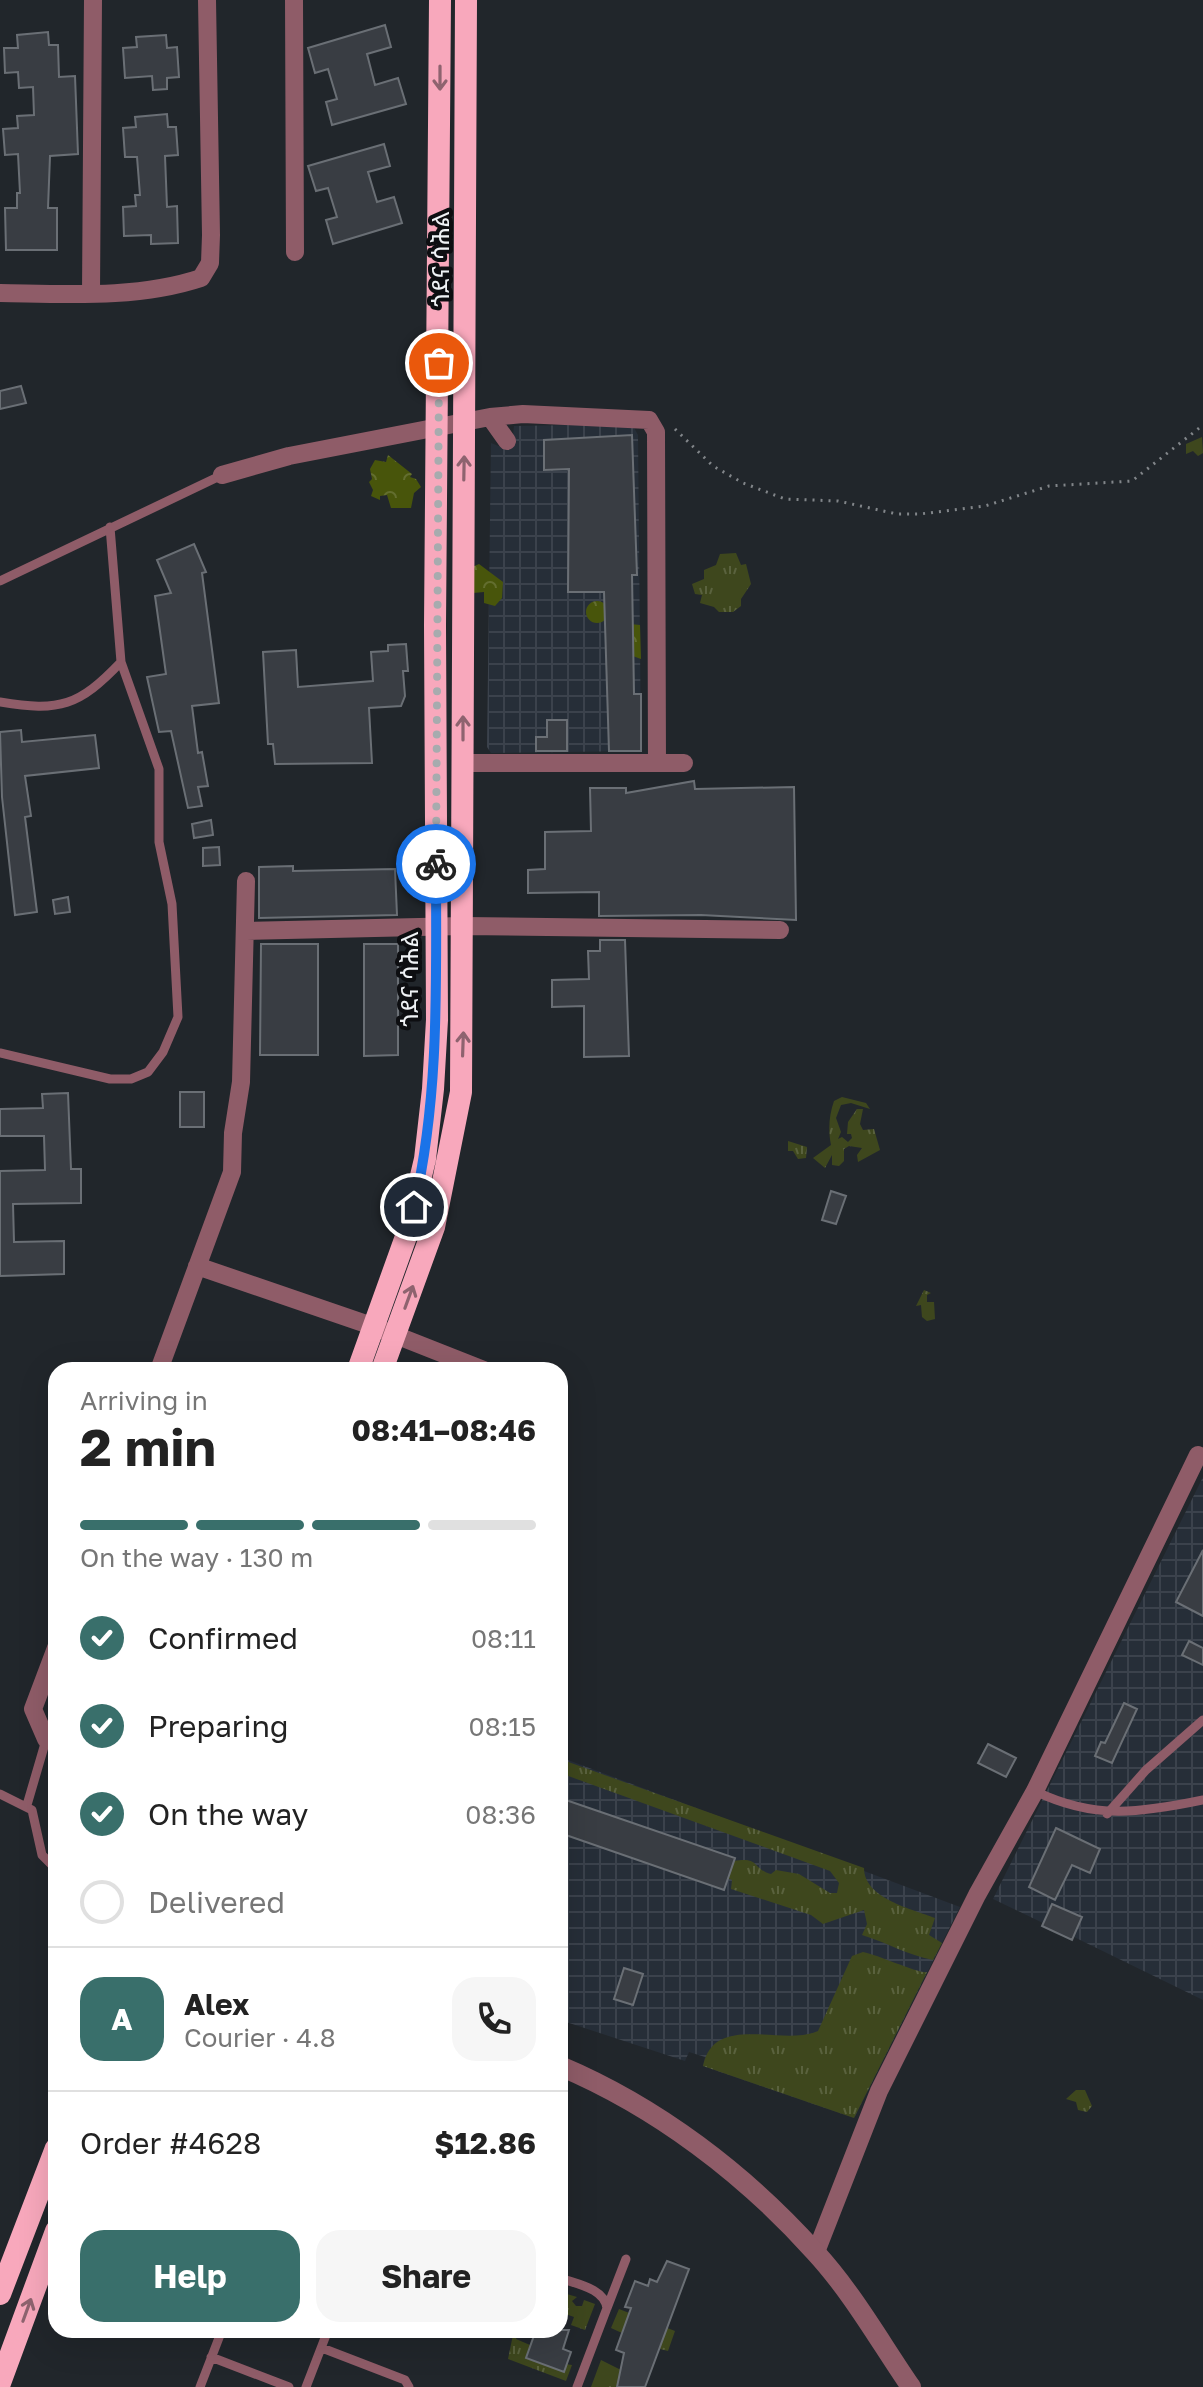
<!DOCTYPE html>
<html lang="en">
<head>
<meta charset="utf-8">
<style>
  :root { --surface:#fff; --page:#f6f6f6; --text:#222; --muted:#767676; --line:#e0e0e0; --accent:#396f6b }
  body { margin:0; font-family:"Golos Text","Noto Sans Ethiopic",sans-serif; background:var(--page); color:var(--text); height:100vh; display:flex; flex-direction:column; font-size:30px; white-space:nowrap }
  * { box-sizing:border-box; margin:0 }
  p { font-size:26px; color:var(--muted) }
  .icon { flex:none; width:44px; height:44px; fill:none; stroke:currentColor; stroke-width:2; stroke-linecap:round; stroke-linejoin:round }
  .map { position:relative; flex:1; overflow:hidden }
  .panel { position:absolute; left:48px; top:1362px; width:520px; height:976px; display:flex; flex-direction:column; background:var(--surface); border-radius:24px; box-shadow:0 8px 32px #0002 }
  .panel>* { flex:none }
  .pin { position:absolute; display:grid; place-items:center; width:68px; height:68px; color:#fff; margin:-34px; border:4px solid #fff; border-radius:50%; box-shadow:0 2px 8px #0007 }
  .courier { position:absolute; display:grid; place-items:center; width:80px; height:80px; margin:-40px; border:6px solid #1a73e8; border-radius:50%; background:#fff; color:#222; box-shadow:0 2px 10px #0007 }
  .overview em { font-style:normal; font-weight:700 }
  .overview div { display:flex; flex-direction:column-reverse }
  .overview { display:flex; align-items:center; justify-content:space-between; height:136px; padding:0 32px }
  h1 { font-size:52px; font-weight:700; line-height:60px }
  .bar { display:grid; grid-template-columns:repeat(4,1fr); gap:12px 8px; align-content:center; height:96px; padding:0 32px }
  .bar i { height:10px; border-radius:6px; background:var(--line) }
  .bar .active { background:var(--accent) }
  .bar p { grid-column:span 4 }
  .line { display:flex; align-items:center; gap:20px; padding:0 32px; border-top:2px solid var(--line) }
  .line div { flex:1 }
  .round { display:grid; place-items:center; flex:none; width:84px; height:84px; border-radius:24px; background:var(--page) }
  ol { padding:0 32px; list-style:none }
  li { display:flex; align-items:center; gap:24px; height:88px }
  li p { margin-inline-start:auto }
  li .icon { padding:8px; border-radius:50%; background:var(--accent); color:#fff; stroke-width:4 }
  li:last-child { color:var(--muted) }
  li i { width:44px; height:44px; border:4px solid var(--line); border-radius:50% }
  .cta { display:flex; gap:16px; margin-top:auto; padding:16px 32px }
  .cta a { flex:1; height:92px; border-radius:24px; background:var(--accent); color:#fff; font-size:32px; font-weight:700; line-height:92px; text-align:center }
  .cta a+a { background:var(--page); color:var(--text) }
  .map>svg:first-child { display:block }
</style>
</head>
<body>
<div class="map">
<svg width="1203" height="2387" viewBox="0 0 1203 2387">
  <defs>
    <pattern id="industrial-grid" width="8" height="8" patternUnits="userSpaceOnUse" patternTransform="scale(2)"><rect width="8" height="8" fill="#262e38"/><path d="M0 4h8M4 0v8" fill="none" stroke="#3b424c"/></pattern>
    <pattern id="grass-tufts" width="24" height="20" patternUnits="userSpaceOnUse" patternTransform="scale(2)"><rect width="24" height="20" fill="#3e471d"/><path d="M3 7l-1-3M5 7V3M7 7l1-3M15 17l-1-3M17 17v-4M19 17l1-3" fill="none" stroke="#5a623e"/></pattern>
    <pattern id="forest-crowns" width="20" height="18" patternUnits="userSpaceOnUse" patternTransform="scale(2)"><rect width="20" height="18" fill="#48550b"/><path d="M2 6a3 3 0 1 1 6 0M12 15a3 3 0 1 1 6 0" fill="none" stroke="#636e2f"/></pattern>
  </defs>
  <rect width="100%" height="100%" fill="#21262b"/>
  <!-- industrial -->
  <path fill="url(#industrial-grid)" d="M632 424 638 435 641 751 491 753 487 747 491 443 501 447 513 435 514 426Z
    M1203 1477V2000L1074 1937 1072 1940 1042 1926 1043 1923 993 1899Z
    M560 1757 960 1907 854 2118 703 2066 705 2057 689 2052 685 2061 560 2020Z"/>
  <!-- grass -->
  <path fill="url(#grass-tufts)" d="M1202 437 1203 453 1198 456 1193 451 1186 454V444Z
    M736 553 741 565 746 564 751 584 741 599V606L733 612H719L714 607 700 603 702 595 695 594 692 584 704 579V570L716 565 720 554Z
    M842 1097 866 1103 870 1109 851 1103 841 1105 836 1118 841 1132 838 1139 842 1137 848 1142 852 1138 851 1134H847L848 1122 857 1109H863L860 1124 863 1130 874 1129 880 1150 858 1162 857 1155 862 1148 849 1146 844 1149V1161L839 1166 832 1165V1155L825 1168 813 1158 831 1145C828 1130 829 1115 834 1101Z
    M788 1141 807 1147 806 1158 798 1159 793 1151H788Z
    M924 1290 931 1293 927 1295V1302H934L935 1319 927 1321 922 1317 921 1305 916 1306Z
    M560 1759 864 1868C864 1899 913 1909 935 1918L929 1935 942 1943 933 1960C907 1955 888 1943 862 1935L867 1924 864 1910 823 1924 811 1915 731 1889 732 1880 728 1878 734 1861C760 1856 752 1869 771 1874L776 1870 799 1874 830 1893H837L839 1883 830 1871 560 1773Z
    M863 1952C879 1955 919 1974 927 1972L854 2118 703 2066C714 2012 782 2047 818 2031L852 1956Z
    M1076 2090H1085L1092 2106 1087 2112 1078 2110 1076 2102 1066 2099Z
    M560 2292 577 2297 572 2301 576 2306H582L584 2300 595 2304 585 2330 571 2325 574 2317 560 2312Z
    M619 2309 675 2331 668 2351 660 2349 662 2342 625 2328 622 2333 611 2328Z
    M514 2330H519L516 2339 530 2345 526 2358 572 2365 566 2381 508 2359Z
    M601 2360 623 2371 617 2387H591Z"/>
  <!-- forest -->
  <path fill="url(#forest-crowns)" d="M388 455 412 474 410 477 416 479 421 487 414 493 411 508H391L387 495 380 496V500L371 496 373 490 369 482 372 479 370 469 375 460 386 462Z
    M479 564 503 582 502 598 495 606 484 603V592L473 593 470 568Z
    M586 612a11 11 0 1 1 22 0a11 11 0 1 1-22 0Z
    M630 624 640 625 641 659 630 655Z"/>
  <!-- building -->
  <path fill="#393d43" stroke="#6a6f75" stroke-width="2" d="M385 25 391 47 367 54 375 85 398 78 406 104 332 125 326 102 337 99 328 69 315 73 308 48Z
    M48 32 49 45H58L59 77 75 76 78 154 50 156 48 208H57V250H6L5 208H17V193H20L18 154 5 155 3 129 18 128 17 116 34 115 33 87 19 88 18 72 5 73 4 48H18L17 35Z
    M166 35 167 48 177 47 179 77 167 78V89L153 90 152 76 125 78 123 48 137 47 136 37Z
    M167 114 168 127H176L178 155 165 156 167 207 177 206 178 243 151 244V235L124 236 123 207 136 206 135 195H140L137 157H125L123 128 136 127 135 117Z
    M384 144 390 166 368 172 377 202 394 197 402 223 333 244 326 220 337 217 328 188 316 191 308 166Z
    M21 386 26 403 0 409V391Z
    M632 435 637 575H632L634 694H641V751H609L604 592H568L569 469 544 470V440Z
    M194 544 206 572 202 573 219 703 192 706 198 753 202 752 208 786 198 787 202 806 188 808 171 731 159 732 147 677 166 674 155 596 171 593 157 560Z
    M406 644 408 671H403L405 696 401 706 369 708 372 763 275 764 273 744H268L263 652 296 650 298 687 373 681 371 652 388 651V645Z
    M547 720H567V751H536V737H547Z
    M21 730 22 742 95 735 99 768 25 776 31 816 25 817 37 912 15 915 2 797 0 732Z
    M694 781 695 789 794 787 796 920 701 915 599 916V892L528 893V870L545 869V832L591 831 590 788H626V793Z
    M211 820 213 835 194 838 192 824Z
    M219 847 220 865 203 866V848Z
    M293 866V871L395 869 397 915 259 918V867Z
    M68 897 70 912 55 914 53 900Z
    M600 940H625L629 1056 584 1057V1006L552 1007V980L589 979 588 951H600Z
    M261 944H318V1055H260Z
    M364 944H398V1055L364 1056Z
    M180 1092H204V1127H180Z
    M68 1093 71 1169H81V1203L13 1204 14 1242 64 1241V1274L0 1276V1171L45 1170 44 1136H0V1109L43 1108 42 1094Z
    M831 1191 846 1196 836 1224 822 1220Z
    M1203 1550V1616L1176 1602Z
    M1189 1641 1203 1648V1665L1182 1655Z
    M1124 1703 1137 1709 1112 1763 1095 1756 1101 1742 1105 1743Z
    M988 1744 1016 1758 1006 1777 978 1763Z
    M560 1798 735 1858 724 1890 560 1833Z
    M1056 1828 1100 1849 1090 1873 1072 1865 1055 1900 1029 1887Z
    M1052 1904 1082 1917 1072 1940 1042 1926Z
    M624 1968 643 1974 633 2005 614 1999Z
    M667 2261 689 2269 645 2387H617L624 2353 616 2350 631 2308 625 2307 635 2281 648 2286 650 2279 657 2282Z
    M536 2330H569L563 2349 571 2352 564 2372 526 2358Z"/>
  <g fill="none" stroke-linecap="round" stroke-linejoin="round">
    <!-- path -->
    <path stroke="#82868a" stroke-width="3" stroke-dasharray="2 6" stroke-linecap="butt" d="M675 429 713 466 743 483 785 499 838 501 897 514H920L985 506 1049 486 1132 481 1203 425"/>
    <!-- service -->
    <path stroke="#8f5c68" stroke-width="9" d="M0 581 222 475
      M0 702C60 712 79 706 121 662
      M0 1053 110 1079H131L148 1072 163 1052 178 1017 172 904 159 842V769L121 662 110 527
      M1035 1791C1094 1820 1141 1813 1203 1800
      M0 1794 32 1810 42 1855 56 1869
      M27 1805 46 1740
      M1107 1814 1146 1770 1203 1720
      M560 2278C576 2284 604 2288 607 2308L577 2387
      M607 2308 626 2259
      M322 2348 405 2380 409 2387
      M211 2357 289 2387
      M200 2387 222 2330
      M306 2387 328 2330"/>
    <!-- minor -->
    <path stroke="#8f5c68" stroke-width="18" d="M294 0 295 252
      M0 293C66 294 138 299 201 278L210 263 211 235 207 0
      M91 293 93 0
      M490 417 507 441
      M222 475 289 456 490 417 523 414 649 420 656 432 657 763
      M463 763H684
      M247 931 463 926 780 930
      M197 1266 375 1327 484 1370
      M159 1370 232 1172 233 1133 241 1082 246 881
      M56 1648 33 1709 46 1739 56 1742
      M816 2252 879 2091 977 1895 1035 1791 1198 1455"/>
    <!-- tertiary -->
    <path stroke="#8f5c68" stroke-width="20" d="M560 2066C657 2107 745 2174 815 2252 852 2292 880 2342 911 2387"/>
    <!-- trunk -->
    <path stroke="#f8a8bc" stroke-width="22" d="M358 1370 408 1231 425 1159 433 1089 437 1020 435 625 440 0
      M382 1370 434 1227 461 1092 466 0
      M0 2294 56 2148
      M0 2383 56 2231"/>
  </g>
  <!-- one-way arrows -->
  <defs><path id="oneway-shaft" d="M-6 0H5M1.5-3L5.5 0L1.5 3" fill="none" stroke-width="1.6" stroke-linecap="round" stroke-linejoin="round" transform="scale(2)"/></defs>
  <g stroke="#8e636f">
    <use href="#oneway-shaft" transform="translate(440 78) rotate(90)"/>
    <use href="#oneway-shaft" transform="translate(464 468) rotate(-89)"/>
    <use href="#oneway-shaft" transform="translate(463 728) rotate(-90)"/>
    <use href="#oneway-shaft" transform="translate(463 1044) rotate(-88)"/>
    <use href="#oneway-shaft" transform="translate(409 1297) rotate(-70)"/>
    <use href="#oneway-shaft" transform="translate(27 2310) rotate(-70)"/>
  </g>
  <g fill="none" stroke-linecap="round" stroke-linejoin="round">
    <!-- done -->
    <path stroke="#a7abae" stroke-width="8" stroke-dasharray="0 14.4" d="M436 864 439 363"/>
    <!-- route -->
    <path stroke="#1a73e8" stroke-width="10" d="M414 1207C440 1094 436 979 436 864"/>
  </g>
  <g text-anchor="middle" stroke-width="8" stroke-linejoin="round" paint-order="stroke">
    <!-- street labels -->
    <g font-size="24" fill="#eff2f5" stroke="#0d0e11">
      <text transform="translate(441 259) rotate(-90)" y="8">ጎደና ሳሕል</text>
      <text transform="translate(410 979) rotate(-90)" y="8">ጎደና ሳሕል</text>
    </g>
  </g>
</svg>
<div class="pin" style="left:439px;top:363px;background:#ea580c"><svg class="icon" aria-label="bag" viewBox="0 0 24 24"><path d="M5 8h14l-1 12H6zM9 8a3 3 0 0 1 6 0"/></svg></div>
<div class="pin" style="left:414px;top:1207px;background:#1f2937"><svg class="icon" aria-label="home" viewBox="0 0 24 24"><path d="M3 11l9-7 9 7M6 9v11h12V9"/></svg></div>
<div class="courier" style="left:436px;top:864px"><svg class="icon" aria-label="bike" viewBox="0 0 24 24"><circle cx="6" cy="16" r="4"/><circle cx="18" cy="16" r="4"/><path d="M6 16l4-8h5l3 8M10 8l3 8H6M13 5h3"/></svg></div>
<section class="panel">
<div class="overview"><div><h1>2 min</h1><p>Arriving in</p></div><em>08:41–08:46</em></div>
<div class="bar"><i class="active"></i><i class="active"></i><i class="active"></i><i></i><p>On the way · 130 m</p></div>
<ol>
<li><svg class="icon" aria-label="check" viewBox="0 0 24 24"><path d="M5 12l5 5 9-10"/></svg>Confirmed<p>08:11</p></li>
<li><svg class="icon" aria-label="check" viewBox="0 0 24 24"><path d="M5 12l5 5 9-10"/></svg>Preparing<p>08:15</p></li>
<li><svg class="icon" aria-label="check" viewBox="0 0 24 24"><path d="M5 12l5 5 9-10"/></svg>On the way<p>08:36</p></li>
<li><i></i>Delivered</li>
</ol>
<div class="line" style="height:144px"><b class="round" style="background:var(--accent);color:#fff">A</b><div><b>Alex</b><p>Courier · 4.8</p></div><a class="round"><svg class="icon" aria-label="phone" viewBox="0 0 24 24"><path d="M5 4h4l2 5-3 2q2 4 5 5l2-3 5 2v4C11 20 4 13 5 4z"/></svg></a></div>
<div class="line" style="height:104px"><div>Order #4628</div><b>$12.86</b></div>
<div class="cta"><a>Help</a><a>Share</a></div>
</section>
</div>
</body>
</html>
